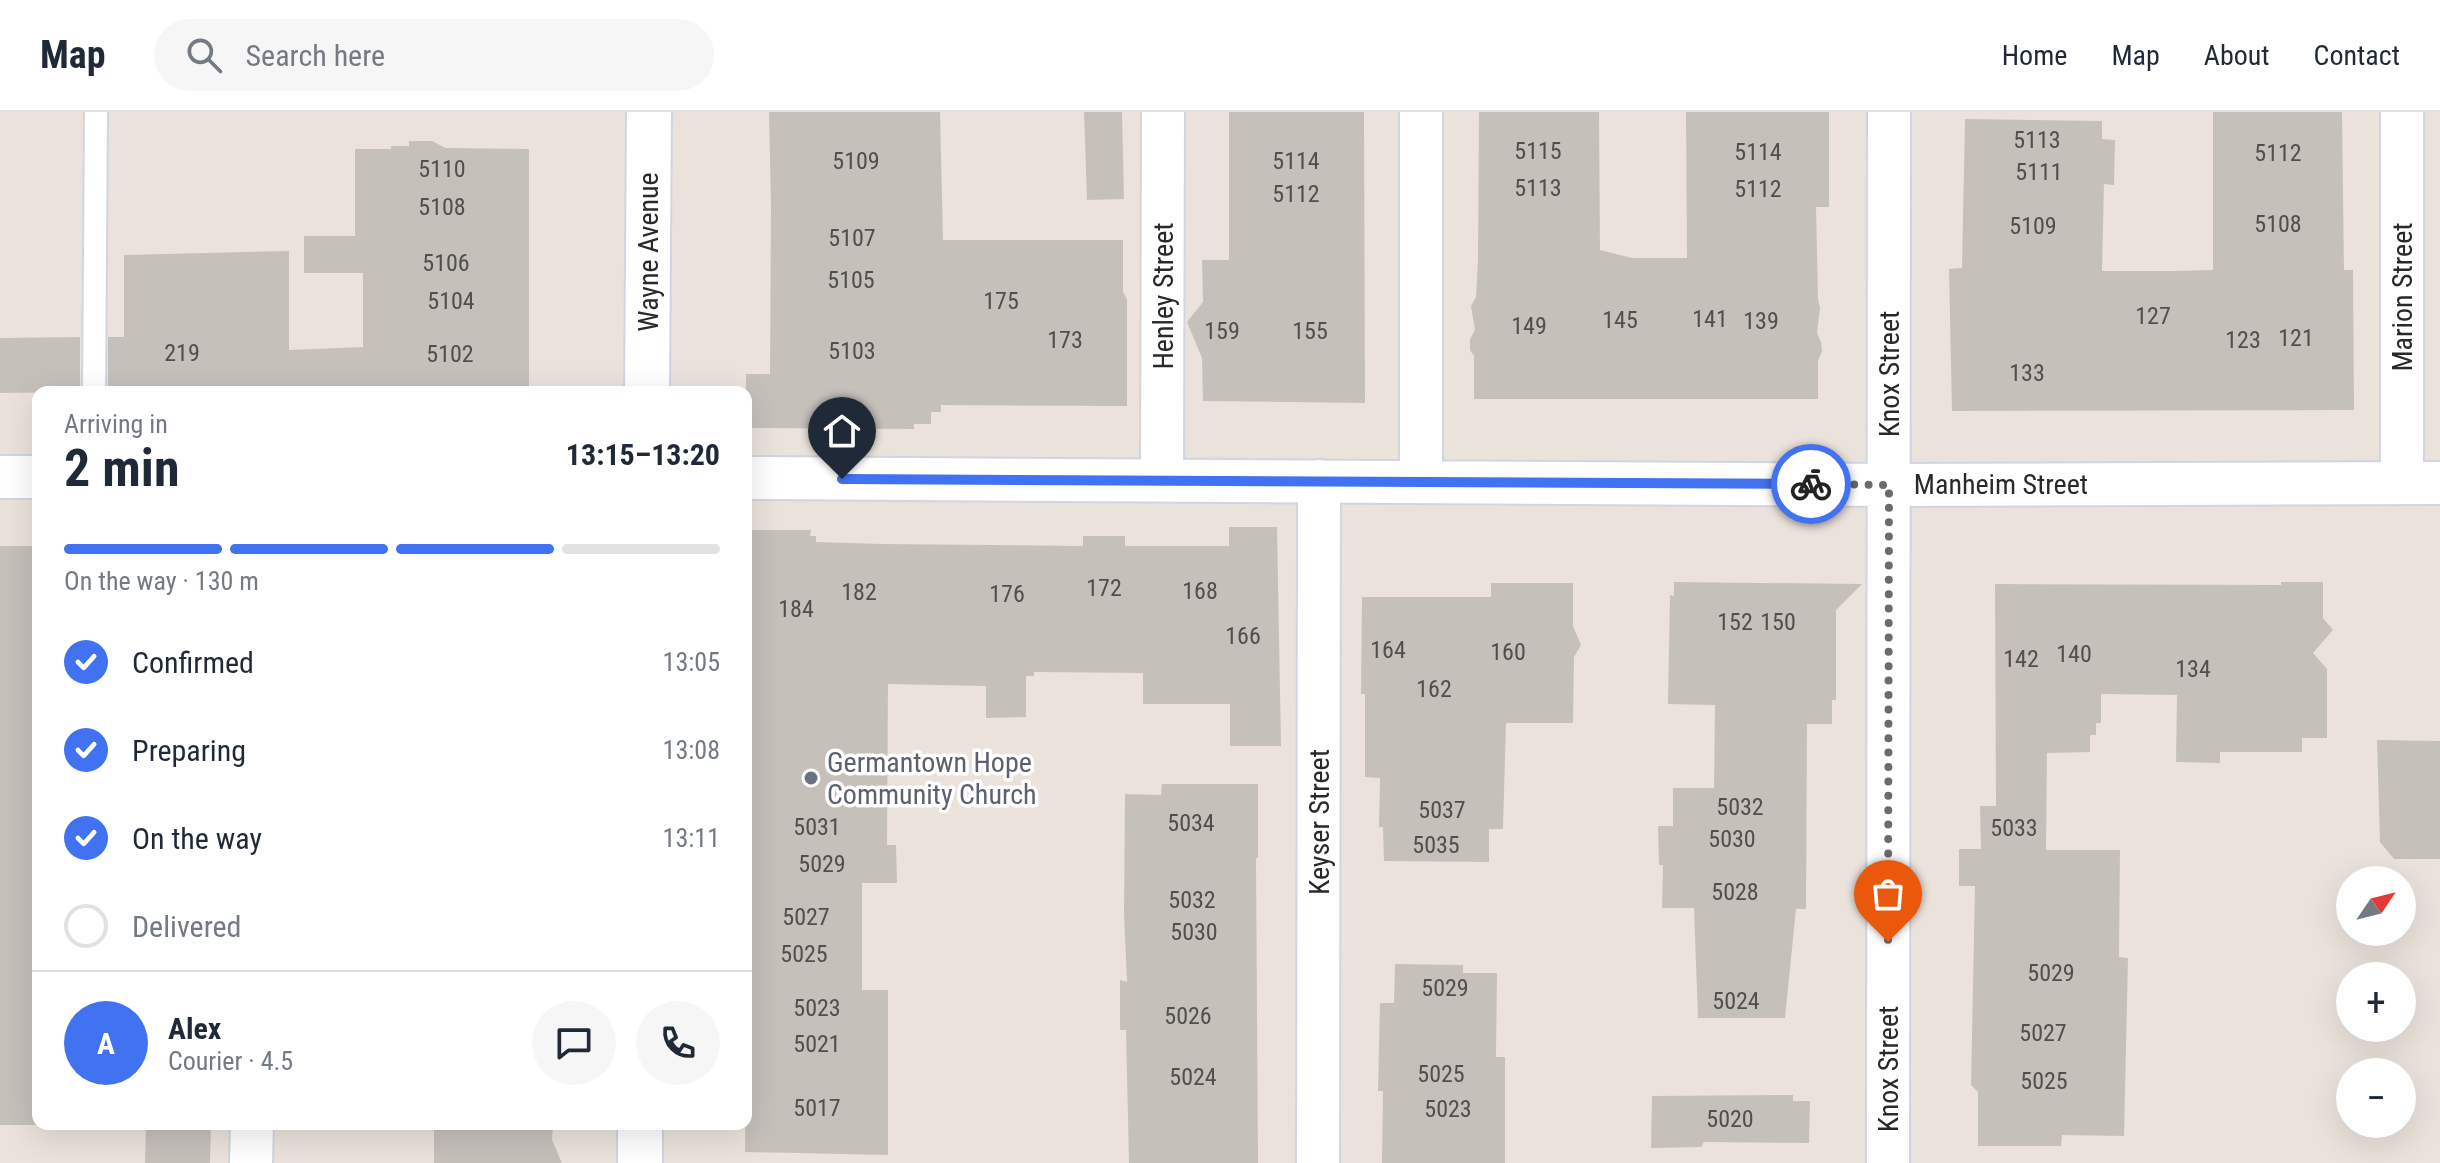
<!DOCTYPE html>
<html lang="en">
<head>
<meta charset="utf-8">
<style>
  :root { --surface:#fff; --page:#f6f6f7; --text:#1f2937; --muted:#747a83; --line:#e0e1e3; --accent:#4172f2 }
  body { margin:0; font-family:"Roboto Condensed",sans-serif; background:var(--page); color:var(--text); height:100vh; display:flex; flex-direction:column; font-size:30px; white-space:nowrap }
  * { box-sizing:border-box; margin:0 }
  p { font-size:26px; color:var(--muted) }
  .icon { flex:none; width:44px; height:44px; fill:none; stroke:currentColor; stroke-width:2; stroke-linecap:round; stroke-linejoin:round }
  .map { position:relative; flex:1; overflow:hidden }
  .sheet { position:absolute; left:32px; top:274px; width:720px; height:744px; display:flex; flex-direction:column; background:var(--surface); border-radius:16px; box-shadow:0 8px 32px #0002 }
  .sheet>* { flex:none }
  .needle { width:52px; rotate:55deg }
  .fabs { position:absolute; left:2336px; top:754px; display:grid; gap:16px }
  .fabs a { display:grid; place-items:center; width:80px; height:80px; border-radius:50%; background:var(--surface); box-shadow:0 8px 32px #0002; font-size:40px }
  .pin { position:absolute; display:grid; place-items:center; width:68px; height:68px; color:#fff; margin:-82px -34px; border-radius:50% 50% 50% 0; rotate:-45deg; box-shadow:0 0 8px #0007 }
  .pin .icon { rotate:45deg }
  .courier { position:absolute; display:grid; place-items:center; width:80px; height:80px; margin:-40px; border:6px solid #4172f2; border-radius:50%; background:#fff; color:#222; box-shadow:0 2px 10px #0007 }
  .headline em { font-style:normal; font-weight:700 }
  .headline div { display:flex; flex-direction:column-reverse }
  .headline { display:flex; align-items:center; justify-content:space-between; height:136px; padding:0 32px }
  h1 { font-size:52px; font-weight:700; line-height:60px }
  .bar { display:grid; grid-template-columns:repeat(4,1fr); gap:12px 8px; align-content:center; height:96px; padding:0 32px }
  .bar i { height:10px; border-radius:6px; background:var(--line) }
  .bar .on { background:var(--accent) }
  .bar p { grid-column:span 4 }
  .line { display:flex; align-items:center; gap:20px; padding:0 32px; border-top:2px solid var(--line) }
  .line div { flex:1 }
  .round { display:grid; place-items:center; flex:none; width:84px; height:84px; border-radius:42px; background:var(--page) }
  ol { padding:0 32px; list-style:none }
  li { display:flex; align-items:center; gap:24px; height:88px }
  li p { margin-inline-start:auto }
  li .icon { padding:8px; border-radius:50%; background:var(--accent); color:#fff; stroke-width:4 }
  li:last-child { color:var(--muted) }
  li i { width:44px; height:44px; border:4px solid var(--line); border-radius:50% }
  header { display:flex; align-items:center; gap:48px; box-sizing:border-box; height:112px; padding:0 40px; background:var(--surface); border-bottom:2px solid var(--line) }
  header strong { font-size:38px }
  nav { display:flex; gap:44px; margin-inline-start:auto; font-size:28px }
  .search { width:560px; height:72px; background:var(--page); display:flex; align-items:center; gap:20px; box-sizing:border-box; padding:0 28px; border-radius:44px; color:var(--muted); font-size:30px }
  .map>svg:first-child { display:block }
</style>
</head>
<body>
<header>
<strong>Map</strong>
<div class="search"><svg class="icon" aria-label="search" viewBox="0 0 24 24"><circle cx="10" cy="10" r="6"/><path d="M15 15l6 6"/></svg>Search here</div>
<nav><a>Home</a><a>Map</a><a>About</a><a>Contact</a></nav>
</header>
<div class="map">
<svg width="2440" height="1051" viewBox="0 0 2440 1051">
  <rect width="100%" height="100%" fill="#ebe3db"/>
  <!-- building -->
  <path fill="#c6c0bb" d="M769 0H940L943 128H1123V180L1127 187V294L941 293V300H931V312H914V317L746 316V262H770L771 94Z
    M1084 0H1122L1124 87 1087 88Z
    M1229 0H1364L1365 291 1203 289 1202 246 1187 210 1203 190 1202 148H1229Z
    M1479 0H1599L1600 138 1632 146H1687L1686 0H1829V95H1816L1818 187 1820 196 1817 221 1821 230 1822 239 1818 249V287H1474V244L1470 238V227L1475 218 1471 194 1476 185 1478 147Z
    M2213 0H2342L2344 158H2353L2354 298 1952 299 1949 157 1962 156 1965 7 2102 9V27L2115 28 2114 73 2104 72 2102 159H2174L2213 158Z
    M409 29H432L446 36 529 37V280H108V225H124V143L289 139V238L363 235V161H304V124H355V37H391V34H409Z
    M80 225V280L0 281V226Z
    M1229 415H1277L1281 634H1230V592H1143V561L1034 560V564H1026V605L986 606V574L888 572 887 733H896L897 771H862V878H888V1043L745 1040 748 681 746 418H811L810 424H816V430L882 432 1083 434V424H1125V434H1229Z
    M0 434H38V1013H0Z
    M1674 470 1862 472 1836 498V588H1832V612H1807L1806 797H1796L1785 906H1698L1694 796H1662L1663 753H1659L1658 714H1673V676H1714L1715 593 1668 592 1670 483 1674 484Z
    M2281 470H2323V506L2333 518 2313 541 2327 557V626H2302V640H2220V651L2176 650 2177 583 2101 582V611H2096V623H2090V640L2047 641 2046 738H2120L2119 845 2128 846 2124 1024 2062 1023 2061 1034H1978V980L1971 973 1975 774H1959V737H1981L1980 694H1996L1995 472 2281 473Z
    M1491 471H1573V514L1581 533 1574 545 1573 611H1506L1503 717H1489V750L1384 749 1383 715H1379L1380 666 1365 665V582H1361L1362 485H1491Z
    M2377 628 2440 629V747H2394L2380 730Z
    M1162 672H1258V746H1256L1258 1051H1129L1126 918H1120V868L1127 870 1124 802 1125 682 1161 683Z
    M1395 852 1463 853V861H1497L1496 945H1505V1051H1382L1383 979H1378L1380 891H1394Z
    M1793 983V989H1810L1809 1031 1704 1030 1701 1035 1651 1036 1652 984Z
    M146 1012H211L210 1051H145Z
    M434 1012H553L552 1028 562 1051H434Z"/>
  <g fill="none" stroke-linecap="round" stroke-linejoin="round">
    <defs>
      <path id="lane" d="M94 280 96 0"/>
      <path id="street" d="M2402 0V371
        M0 365H38
        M746 366 1889 373 2440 371
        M1162 368 1163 0
        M1421 370V0
        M251 1051 252 1012
        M1318 1051 1319 369
        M1888 1051 1889 0"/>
      <path id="secondary" d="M647 280 649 0
        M640 1051V1012"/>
    </defs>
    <!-- lane casing -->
    <use href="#lane" stroke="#d1d5e1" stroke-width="26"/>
    <!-- street casing -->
    <use href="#street" stroke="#d1d5e1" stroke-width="46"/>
    <!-- secondary casing -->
    <use href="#secondary" stroke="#d1d5e1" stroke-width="48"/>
    <!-- lane -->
    <use href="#lane" stroke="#fff" stroke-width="22"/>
    <!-- street -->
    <use href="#street" stroke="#fff" stroke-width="42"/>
    <!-- secondary -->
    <use href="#secondary" stroke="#fff" stroke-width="44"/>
  </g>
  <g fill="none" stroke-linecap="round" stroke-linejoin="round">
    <!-- done -->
    <path stroke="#6d6a67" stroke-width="8" stroke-dasharray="0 14.4" d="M1811 372 1889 373 1888 830"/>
    <!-- route -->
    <path stroke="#4172f2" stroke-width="10" d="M842 367 1811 372"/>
  </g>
  <!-- markers -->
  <circle fill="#6b7280" stroke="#fff" stroke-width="3" cx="811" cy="666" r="8"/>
  <g text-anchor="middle" stroke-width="7" stroke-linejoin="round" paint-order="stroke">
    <!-- number labels -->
    <g font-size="24" fill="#504f4e">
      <text x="2037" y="36">5113</text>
      <text x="1538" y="47">5115</text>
      <text x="1758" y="48">5114</text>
      <text x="2278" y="49">5112</text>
      <text x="856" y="57">5109</text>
      <text x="1296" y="57">5114</text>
      <text x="442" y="65">5110</text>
      <text x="2039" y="68">5111</text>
      <text x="1538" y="84">5113</text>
      <text x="1758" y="85">5112</text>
      <text x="1296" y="90">5112</text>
      <text x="442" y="103">5108</text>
      <text x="2278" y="120">5108</text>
      <text x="2033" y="122">5109</text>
      <text x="852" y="134">5107</text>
      <text x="446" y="159">5106</text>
      <text x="851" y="176">5105</text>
      <text x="451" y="197">5104</text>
      <text x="1001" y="197">175</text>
      <text x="2153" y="212">127</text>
      <text x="1710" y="215">141</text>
      <text x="1620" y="216">145</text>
      <text x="1761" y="217">139</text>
      <text x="1529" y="222">149</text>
      <text x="1222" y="227">159</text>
      <text x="1310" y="227">155</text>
      <text x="2296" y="234">121</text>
      <text x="1065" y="236">173</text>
      <text x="2243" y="236">123</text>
      <text x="852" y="247">5103</text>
      <text x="182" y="249">219</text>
      <text x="450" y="250">5102</text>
      <text x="2027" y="269">133</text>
      <text x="1104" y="484">172</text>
      <text x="1200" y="487">168</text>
      <text x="859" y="488">182</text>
      <text x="1007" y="490">176</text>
      <text x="796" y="505">184</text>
      <text x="1735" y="518">152</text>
      <text x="1778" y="518">150</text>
      <text x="1243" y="532">166</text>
      <text x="1388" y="546">164</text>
      <text x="1508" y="548">160</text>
      <text x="2074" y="550">140</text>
      <text x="2021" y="555">142</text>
      <text x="2193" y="565">134</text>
      <text x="1434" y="585">162</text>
      <text x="1740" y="703">5032</text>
      <text x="1442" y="706">5037</text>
      <text x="1191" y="719">5034</text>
      <text x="817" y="723">5031</text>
      <text x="2014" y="724">5033</text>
      <text x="1732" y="735">5030</text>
      <text x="1436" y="741">5035</text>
      <text x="822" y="760">5029</text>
      <text x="1735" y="788">5028</text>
      <text x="1192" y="796">5032</text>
      <text x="806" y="813">5027</text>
      <text x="1194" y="828">5030</text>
      <text x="804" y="850">5025</text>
      <text x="2051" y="869">5029</text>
      <text x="1445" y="884">5029</text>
      <text x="1736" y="897">5024</text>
      <text x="817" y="904">5023</text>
      <text x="1188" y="912">5026</text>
      <text x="2043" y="929">5027</text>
      <text x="817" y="940">5021</text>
      <text x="1441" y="970">5025</text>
      <text x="1193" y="973">5024</text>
      <text x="2044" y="977">5025</text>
      <text x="817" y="1004">5017</text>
      <text x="1448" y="1005">5023</text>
      <text x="1730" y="1015">5020</text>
    </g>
    <!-- street labels -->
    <g font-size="28" fill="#292929" stroke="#fff">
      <text transform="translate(648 140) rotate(-90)" y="10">Wayne Avenue</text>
      <text transform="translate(1163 184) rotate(-90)" y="10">Henley Street</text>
      <text transform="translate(2402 185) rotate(-90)" y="10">Marion Street</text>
      <text transform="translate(1889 262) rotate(-90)" y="10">Knox Street</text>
      <text x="2001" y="382">Manheim Street</text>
      <text transform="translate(1319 710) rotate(-90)" y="10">Keyser Street</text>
      <text transform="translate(1888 957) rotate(-90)" y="10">Knox Street</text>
    </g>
    <!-- worship labels -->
    <g font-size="28" fill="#5b616d" stroke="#fff" text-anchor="start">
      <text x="827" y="660">Germantown Hope<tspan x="827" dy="32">Community Church</tspan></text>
    </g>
  </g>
</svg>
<div class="fabs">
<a><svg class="needle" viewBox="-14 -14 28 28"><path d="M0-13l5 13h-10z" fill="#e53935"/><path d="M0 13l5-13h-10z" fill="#747a83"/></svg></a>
<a>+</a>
<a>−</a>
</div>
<div class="pin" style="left:1888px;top:830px;background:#ea580c"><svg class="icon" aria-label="bag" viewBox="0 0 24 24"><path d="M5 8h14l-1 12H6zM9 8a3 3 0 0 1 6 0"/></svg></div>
<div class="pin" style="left:842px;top:367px;background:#1f2937"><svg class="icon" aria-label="home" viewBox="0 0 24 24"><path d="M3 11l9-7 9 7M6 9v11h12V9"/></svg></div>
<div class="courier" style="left:1811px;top:372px"><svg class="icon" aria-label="bike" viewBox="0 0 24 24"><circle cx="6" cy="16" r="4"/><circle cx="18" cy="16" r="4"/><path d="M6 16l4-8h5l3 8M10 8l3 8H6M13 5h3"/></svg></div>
<section class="sheet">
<div class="headline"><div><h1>2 min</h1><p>Arriving in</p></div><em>13:15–13:20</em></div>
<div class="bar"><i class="on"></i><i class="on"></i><i class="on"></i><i></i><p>On the way · 130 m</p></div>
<ol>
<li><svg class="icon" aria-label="check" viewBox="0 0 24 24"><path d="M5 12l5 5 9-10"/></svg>Confirmed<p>13:05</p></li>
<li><svg class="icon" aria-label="check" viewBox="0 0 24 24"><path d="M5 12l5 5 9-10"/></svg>Preparing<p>13:08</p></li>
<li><svg class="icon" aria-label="check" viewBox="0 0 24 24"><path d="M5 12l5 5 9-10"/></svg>On the way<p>13:11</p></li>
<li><i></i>Delivered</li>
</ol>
<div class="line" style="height:144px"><b class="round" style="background:var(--accent);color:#fff">A</b><div><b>Alex</b><p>Courier · 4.5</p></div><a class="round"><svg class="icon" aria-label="chat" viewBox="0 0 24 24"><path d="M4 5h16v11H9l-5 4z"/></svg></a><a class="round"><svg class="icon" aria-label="phone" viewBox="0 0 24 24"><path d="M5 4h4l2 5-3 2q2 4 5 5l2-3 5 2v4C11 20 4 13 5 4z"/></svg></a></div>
</section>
</div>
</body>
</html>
